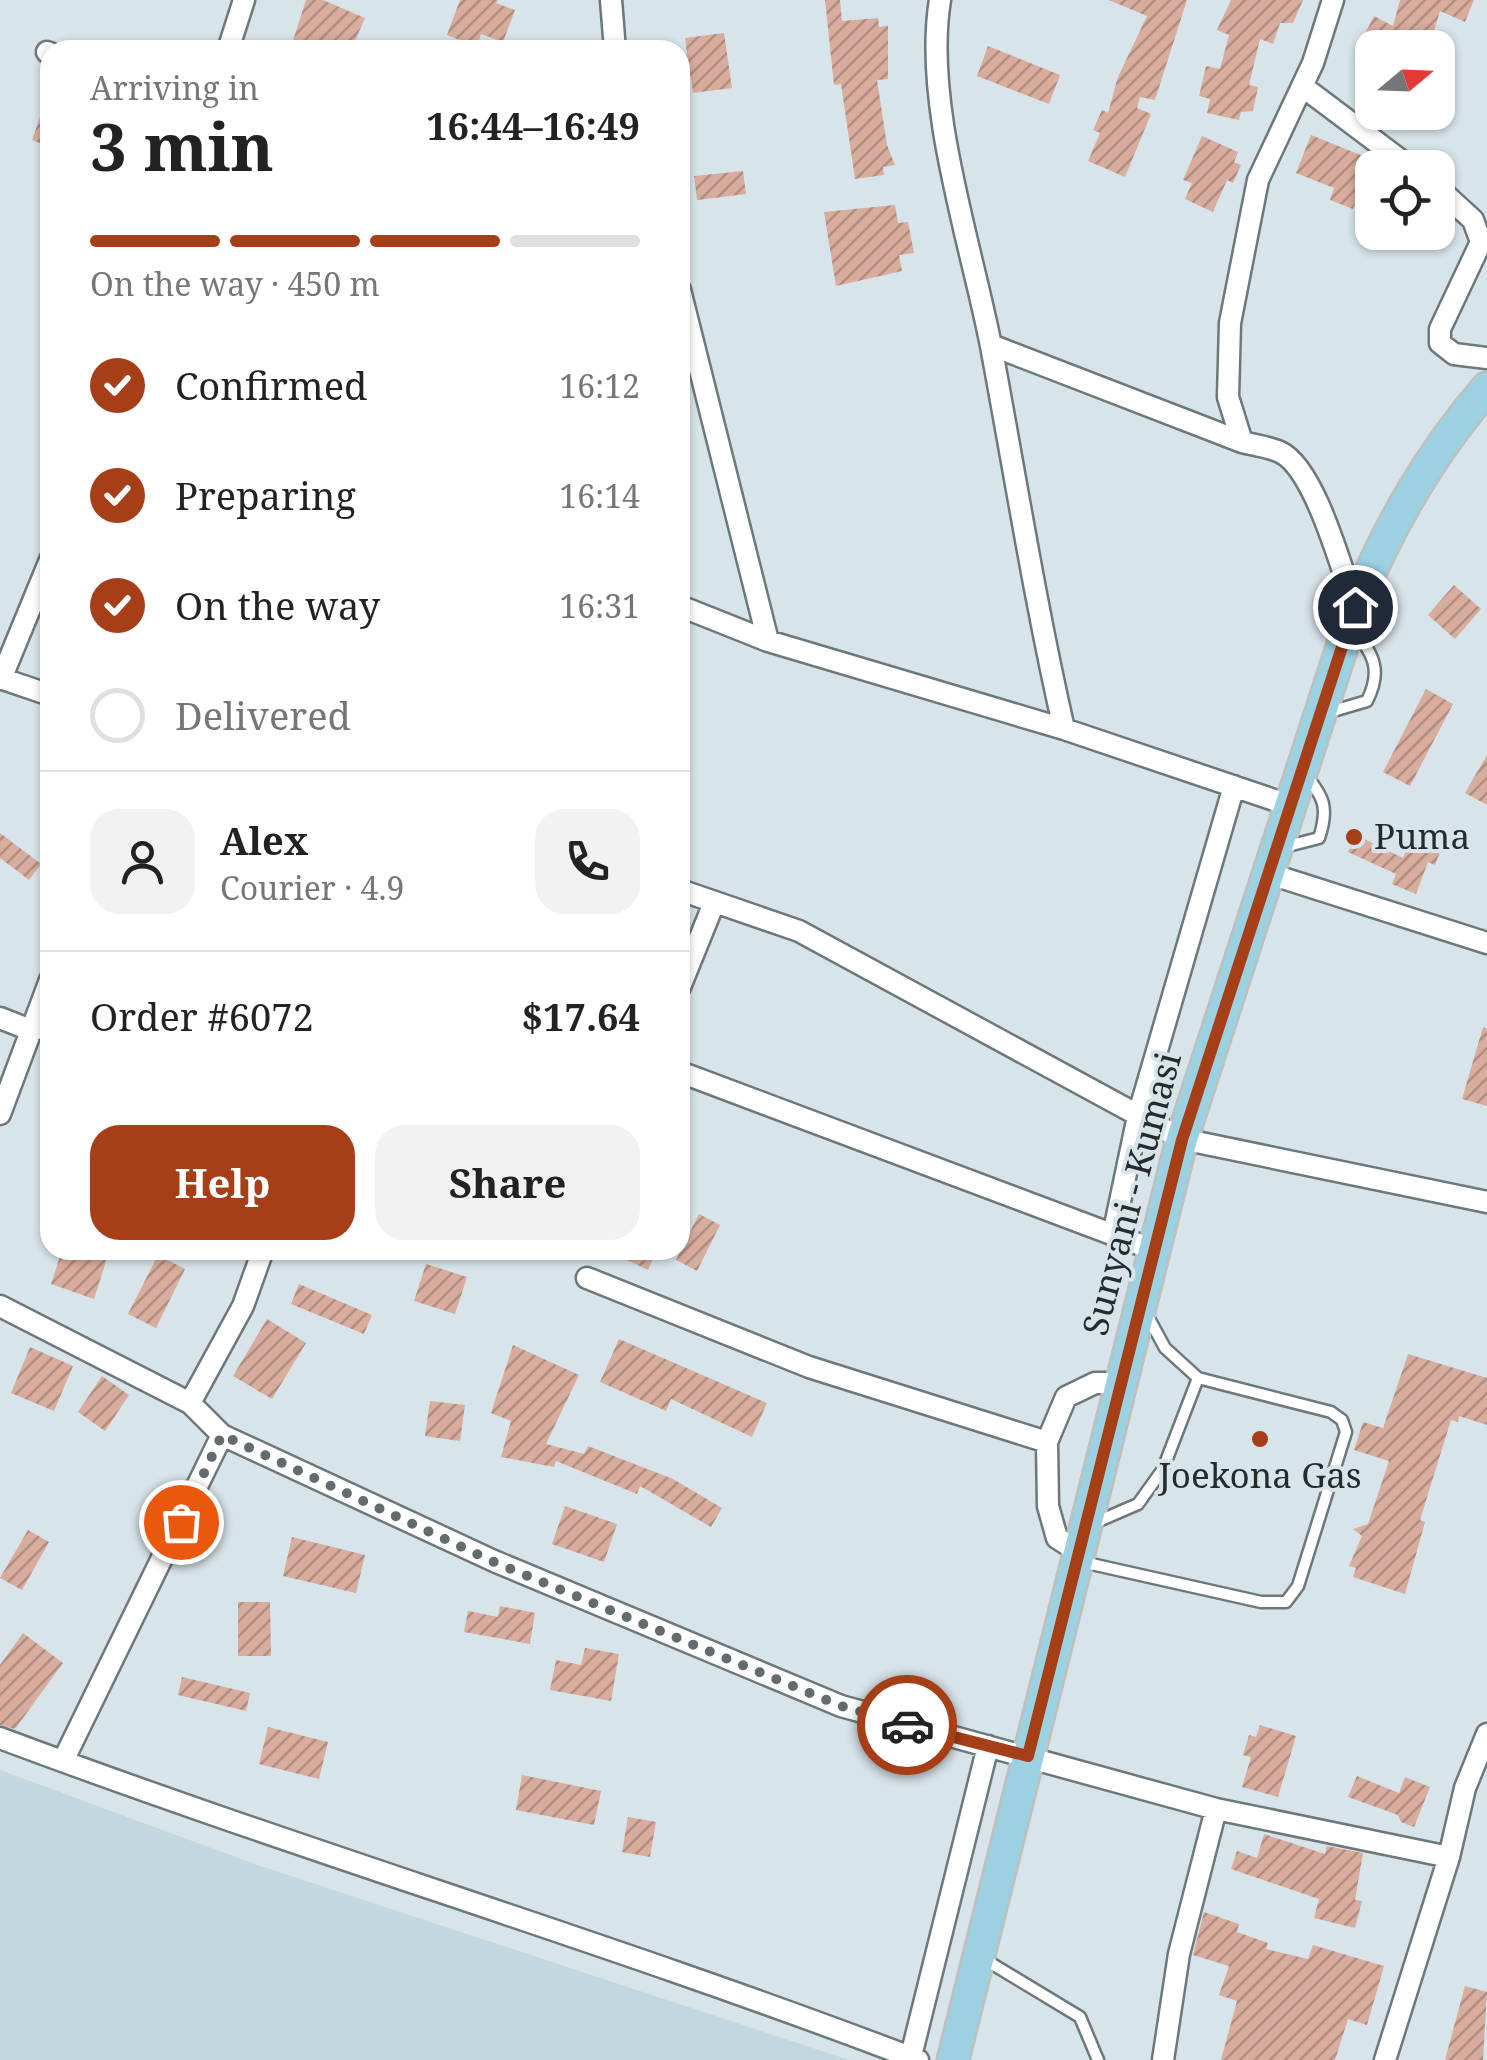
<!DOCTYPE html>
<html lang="en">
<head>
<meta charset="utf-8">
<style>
  :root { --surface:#fff; --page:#f2f2f2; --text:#222; --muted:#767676; --line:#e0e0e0; --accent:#a63f18 }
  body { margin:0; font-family:"Noto Serif",serif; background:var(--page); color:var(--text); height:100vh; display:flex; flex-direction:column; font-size:38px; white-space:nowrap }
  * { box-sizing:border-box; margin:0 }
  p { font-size:32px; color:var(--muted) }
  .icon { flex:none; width:55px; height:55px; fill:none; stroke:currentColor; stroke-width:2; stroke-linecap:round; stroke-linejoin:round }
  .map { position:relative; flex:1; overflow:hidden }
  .side { position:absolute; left:40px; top:40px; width:650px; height:1220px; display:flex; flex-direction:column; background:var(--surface); border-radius:30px; box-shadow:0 2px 8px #0004 }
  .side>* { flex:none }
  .needle { width:65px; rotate:71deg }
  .buttons { position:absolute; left:1355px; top:30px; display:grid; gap:20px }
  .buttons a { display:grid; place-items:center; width:100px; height:100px; border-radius:20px; background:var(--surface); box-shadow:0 2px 8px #0004; font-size:50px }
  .pin { position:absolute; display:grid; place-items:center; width:85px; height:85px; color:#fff; margin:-42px; border:5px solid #fff; border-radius:50%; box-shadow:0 2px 10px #0007 }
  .courier { position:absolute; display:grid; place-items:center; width:100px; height:100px; margin:-50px; border:8px solid #a63f18; border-radius:50%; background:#fff; color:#222; box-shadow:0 2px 12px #0007 }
  .head em { font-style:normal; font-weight:700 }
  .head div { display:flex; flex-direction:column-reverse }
  .head { display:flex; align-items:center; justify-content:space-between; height:170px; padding:0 50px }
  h1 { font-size:65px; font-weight:700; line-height:75px }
  .bar { display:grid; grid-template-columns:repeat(4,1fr); gap:15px 10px; align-content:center; height:120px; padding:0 50px }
  .bar i { height:12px; border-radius:8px; background:var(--line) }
  .bar .on { background:var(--accent) }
  .bar p { grid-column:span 4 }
  .line { display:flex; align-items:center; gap:25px; padding:0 50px; border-top:2px solid var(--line) }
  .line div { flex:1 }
  .round { display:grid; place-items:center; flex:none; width:105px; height:105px; border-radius:30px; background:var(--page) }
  ol { padding:0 50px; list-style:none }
  li { display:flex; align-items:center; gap:30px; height:110px }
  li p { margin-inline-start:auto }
  li .icon { padding:10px; border-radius:50%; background:var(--accent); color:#fff; stroke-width:4 }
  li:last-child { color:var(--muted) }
  li i { width:55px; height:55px; border:5px solid var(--line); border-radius:50% }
  .button { display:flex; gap:20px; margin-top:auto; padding:20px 50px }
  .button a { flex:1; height:115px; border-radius:30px; background:var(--accent); color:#fff; font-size:40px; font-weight:700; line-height:115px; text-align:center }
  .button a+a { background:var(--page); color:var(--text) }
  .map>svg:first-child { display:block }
</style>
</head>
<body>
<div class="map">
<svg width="1487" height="2060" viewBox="0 0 1487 2060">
  <defs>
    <pattern id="building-hatch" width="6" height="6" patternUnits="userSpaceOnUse" patternTransform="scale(2.5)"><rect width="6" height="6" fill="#d9ad9e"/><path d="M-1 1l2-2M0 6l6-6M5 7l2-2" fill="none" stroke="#b08d81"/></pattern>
  </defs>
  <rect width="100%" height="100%" fill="#d7e4e9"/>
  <!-- built -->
  <path fill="#c3d7df" d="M0 1770 249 1862 849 2060H0Z"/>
  <!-- building -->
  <path fill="url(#building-hatch)" d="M306 0H323L365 18 351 50H290Z
    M460 0H498L496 3 515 10 503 42 481 34 477 47 447 35Z
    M825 0H840L842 21 878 18 879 27 888 26V79L877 80 887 145 895 165 883 167 884 175 855 179 841 84 834 85Z
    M1109 0H1187L1155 100 1140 97 1137 108 1151 114 1125 177 1088 161 1100 133 1093 130 1102 110 1108 113 1118 77 1147 16Z
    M1231 0H1303L1293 23H1280L1273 44 1260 39 1249 85 1258 87 1253 111 1241 112 1239 120 1207 113 1210 99 1199 96 1206 66 1220 69 1229 35 1217 30Z
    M1400 0H1474L1465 22 1440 11 1429 48H1358L1374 16 1393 26Z
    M724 33 732 88 693 93 691 77 683 78 680 55 687 54 685 38Z
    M988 46 1060 75 1049 104 977 76Z
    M48 95 50 96V147L32 140Z
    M1311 135 1373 160 1353 209 1330 200 1334 188 1296 173Z
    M1202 136 1238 152 1234 162 1241 165 1233 183 1227 180 1213 212 1185 199 1192 183 1183 180Z
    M743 171 746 194 697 200 694 176Z
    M895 205 898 223 908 222 914 253 899 255 902 271 836 286 824 212Z
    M1454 585 1481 609 1455 639 1428 615Z
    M1426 689 1453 704 1410 786 1383 772Z
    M1487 755V805L1465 793Z
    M0 833 41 864 29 880 0 858Z
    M1356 835 1403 858 1412 835 1442 847 1435 865 1428 862 1416 894 1392 884 1396 874 1348 852Z
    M1483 1027 1487 1028V1106L1462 1099Z
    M699 1214 720 1225 697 1271 676 1260Z
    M62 1250 108 1255 94 1299 51 1284Z
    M606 1250H657L648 1270Z
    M158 1255 185 1269 156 1328 128 1314Z
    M426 1264 467 1277 455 1314 414 1301Z
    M299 1284 372 1315 364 1334 291 1304Z
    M267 1319 306 1343 272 1399 233 1376Z
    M619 1339 767 1403 752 1437 671 1399 666 1411 600 1382Z
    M513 1345 579 1375 546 1444 584 1454 588 1446 673 1479 722 1508 711 1527 640 1486 637 1494 556 1461 554 1467 501 1457 511 1421 491 1413Z
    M30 1347 73 1366 54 1411 11 1393Z
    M1408 1354 1487 1378V1425L1459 1416 1458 1422 1451 1420 1420 1520 1425 1522 1405 1594 1353 1577 1356 1568 1349 1566 1362 1536 1353 1529 1368 1524 1389 1461 1354 1450 1363 1422 1383 1428Z
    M102 1376 129 1395 105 1431 78 1412Z
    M430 1401 465 1405 460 1441 425 1436Z
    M565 1506 617 1524 604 1562 552 1544Z
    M28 1530 49 1542 22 1590 0 1578Z
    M292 1537 365 1555 356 1593 283 1576Z
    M238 1602H270L271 1656H238Z
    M500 1606 535 1613 530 1644 464 1632 468 1611 498 1617Z
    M23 1633 63 1663 15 1729 0 1725V1665Z
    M585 1648 619 1654 611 1701 550 1690 556 1660 581 1665Z
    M182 1677 250 1693 246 1711 178 1695Z
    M1260 1725 1296 1736 1278 1797 1242 1787 1251 1757 1243 1755 1249 1735 1256 1737Z
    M268 1727 328 1742 319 1779 259 1764Z
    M522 1775 601 1791 594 1825 516 1810Z
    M1357 1776 1399 1793 1405 1777 1430 1787 1414 1827 1401 1822 1398 1815 1348 1797Z
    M628 1817 656 1822 650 1857 622 1852Z
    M1264 1834 1325 1854 1327 1846 1363 1853 1355 1900 1362 1901 1355 1928 1314 1918 1319 1899 1231 1869 1237 1851 1257 1858Z
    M1204 1912 1239 1924 1237 1932 1268 1943 1266 1949 1308 1959 1313 1945 1384 1966 1367 2025 1348 2019 1335 2060H1221L1237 2001 1219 1995 1229 1966 1193 1955Z
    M1465 1986 1487 1992 1483 2060H1445Z"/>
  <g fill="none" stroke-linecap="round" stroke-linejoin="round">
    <defs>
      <path id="service" d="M1323 714 1367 701C1383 669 1373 655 1353 628
        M1280 848 1319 838C1329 808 1324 797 1305 774
        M1094 1523 1138 1504 1163 1469 1198 1378 1165 1348 1146 1313
        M1078 1561 1261 1602H1286L1298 1586 1346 1432 1342 1420 1331 1412 1198 1378
        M984 1959 1080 2017 1098 2060"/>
      <path id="minor" d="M611 0 615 50
        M940 0C923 103 971 243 991 346 1015 474 1035 602 1064 729
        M228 50 244 0
        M47 52 50 53
        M1302 86 1411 168
        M1438 188 1473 220 1481 242 1440 329V343L1454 354 1487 358
        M680 290 768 641
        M991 345 1242 442C1254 445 1269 447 1280 452 1315 468 1342 571 1355 607
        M1242 442 1228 397 1230 323 1258 180 1313 63 1333 0
        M680 606 768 641 1064 729 1289 805
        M0 678 50 695
        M1 679 50 560
        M1267 873 1487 943
        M680 890 799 931 1182 1139 1487 1202
        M680 987 714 903
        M0 1018 33 1031
        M680 1072 1154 1250
        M0 1114 50 980
        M1113 1235 1138 1116 1234 786
        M587 1278 809 1367 1047 1442 1066 1397 1095 1383H1122
        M0 1306 190 1403 222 1435 494 1561 841 1706 1216 1809 1449 1857
        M190 1403 243 1306 263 1250
        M1047 1442 1048 1506 1057 1538 1079 1552
        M0 1738C304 1852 615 1944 918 2060
        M63 1761 222 1435
        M910 2060 988 1746
        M1163 2060 1179 1954 1216 1809
        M1385 2060 1449 1857 1465 1788 1487 1734"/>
      <path id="primary" d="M953 2060 1182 1139 1355 607C1389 526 1429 455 1487 388"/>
    </defs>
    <!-- service casing -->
    <use href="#service" stroke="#6d787c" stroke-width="15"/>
    <!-- minor casing -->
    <use href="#minor" stroke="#6d787c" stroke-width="25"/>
    <!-- primary casing -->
    <use href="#primary" stroke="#bebfc0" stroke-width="35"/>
    <!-- service -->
    <use href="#service" stroke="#fff" stroke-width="10"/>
    <!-- minor -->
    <use href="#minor" stroke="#fff" stroke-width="20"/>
    <!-- primary -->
    <use href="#primary" stroke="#9cd1e2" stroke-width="30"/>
  </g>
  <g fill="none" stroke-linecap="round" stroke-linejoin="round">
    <!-- done -->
    <path stroke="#636b6e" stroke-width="10" stroke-dasharray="0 18" d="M181 1522 222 1435 494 1562 841 1706 907 1725"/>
    <!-- route -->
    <path stroke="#a63f18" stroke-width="12" d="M907 1725 1028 1756 1182 1140 1355 607"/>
  </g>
  <!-- markers -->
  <g fill="#a63f18" stroke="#d7e4e9" stroke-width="4">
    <circle cx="1354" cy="837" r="10"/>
    <circle cx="1260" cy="1439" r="10"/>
  </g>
  <g text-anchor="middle" stroke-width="8" stroke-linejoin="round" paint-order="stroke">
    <!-- poi labels -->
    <g font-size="35" fill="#252a2c" stroke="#d7e4e9" text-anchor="start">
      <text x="1374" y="849">Puma</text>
      <text x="1260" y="1488" text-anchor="middle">Joekona Gas</text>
    </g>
    <!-- street labels -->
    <g font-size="35" fill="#252a2c" stroke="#d7e4e9">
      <text transform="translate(1132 1194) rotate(-75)" y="12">Sunyani - Kumasi</text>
    </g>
  </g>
</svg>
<div class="buttons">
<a><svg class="needle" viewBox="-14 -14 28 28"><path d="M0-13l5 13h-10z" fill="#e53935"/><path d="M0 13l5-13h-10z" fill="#767676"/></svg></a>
<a><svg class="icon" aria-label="locate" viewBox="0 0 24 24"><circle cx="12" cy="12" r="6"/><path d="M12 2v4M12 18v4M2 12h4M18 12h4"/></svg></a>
</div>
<div class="pin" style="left:181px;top:1522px;background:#ea580c"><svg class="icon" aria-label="bag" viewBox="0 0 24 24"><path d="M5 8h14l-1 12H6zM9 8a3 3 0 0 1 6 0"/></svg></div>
<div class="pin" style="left:1355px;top:607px;background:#1f2937"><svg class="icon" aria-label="home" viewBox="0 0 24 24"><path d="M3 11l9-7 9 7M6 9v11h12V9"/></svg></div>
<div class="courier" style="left:907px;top:1725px"><svg class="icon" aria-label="car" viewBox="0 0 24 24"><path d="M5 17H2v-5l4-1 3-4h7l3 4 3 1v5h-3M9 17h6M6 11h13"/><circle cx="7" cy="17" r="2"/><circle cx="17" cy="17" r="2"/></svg></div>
<section class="side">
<div class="head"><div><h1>3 min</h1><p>Arriving in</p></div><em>16:44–16:49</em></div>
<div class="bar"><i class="on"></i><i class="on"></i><i class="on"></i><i></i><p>On the way · 450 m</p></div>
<ol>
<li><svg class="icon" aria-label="check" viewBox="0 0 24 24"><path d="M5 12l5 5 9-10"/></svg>Confirmed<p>16:12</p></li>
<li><svg class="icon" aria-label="check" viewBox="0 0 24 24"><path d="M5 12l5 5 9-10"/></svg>Preparing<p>16:14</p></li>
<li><svg class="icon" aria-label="check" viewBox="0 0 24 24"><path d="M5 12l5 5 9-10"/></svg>On the way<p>16:31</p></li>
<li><i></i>Delivered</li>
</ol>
<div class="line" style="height:180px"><a class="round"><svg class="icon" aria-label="person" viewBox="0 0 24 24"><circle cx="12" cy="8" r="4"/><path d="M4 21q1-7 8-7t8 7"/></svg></a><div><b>Alex</b><p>Courier · 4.9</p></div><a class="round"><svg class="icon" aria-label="phone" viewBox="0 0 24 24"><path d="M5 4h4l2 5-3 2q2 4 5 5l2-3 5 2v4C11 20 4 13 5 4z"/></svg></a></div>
<div class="line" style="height:130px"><div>Order #6072</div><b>$17.64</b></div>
<div class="button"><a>Help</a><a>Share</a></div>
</section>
</div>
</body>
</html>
